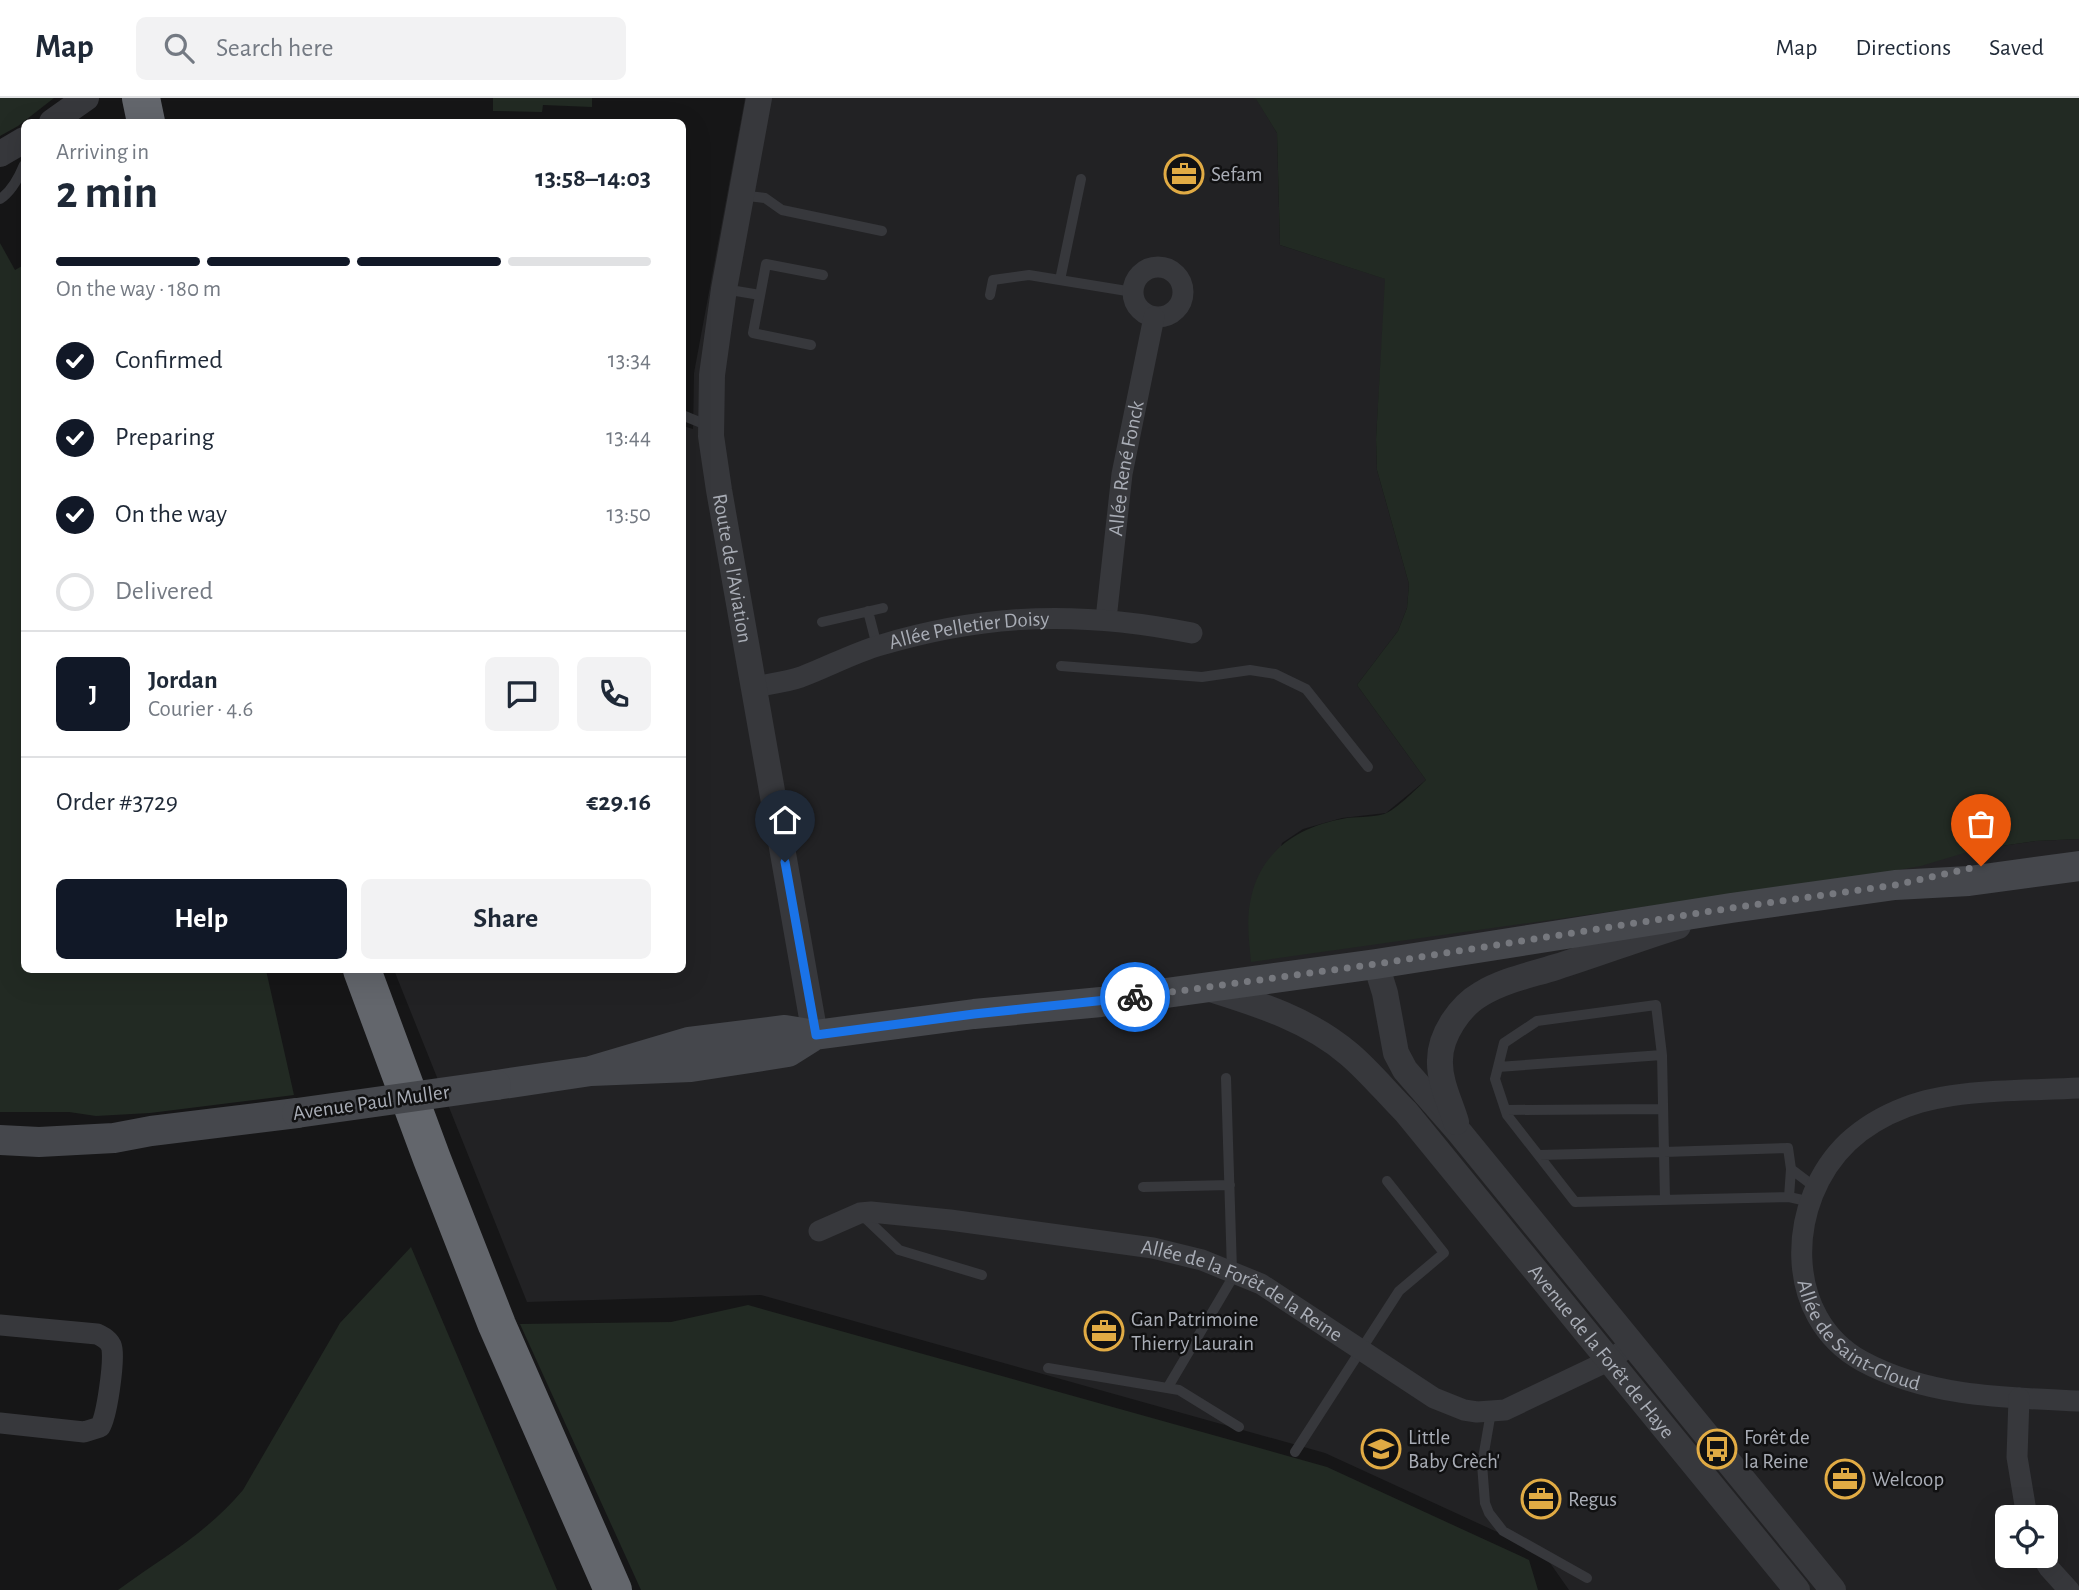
<!DOCTYPE html>
<html lang="en">
<head>
<meta charset="utf-8">
<style>
  :root { --surface:#fff; --page:#f2f2f3; --text:#1f2937; --muted:#747a83; --line:#e0e1e3; --accent:#111827 }
  body { margin:0; font-family:"Alegreya Sans",sans-serif; background:var(--page); color:var(--text); height:100vh; display:flex; flex-direction:column; font-size:26px; white-space:nowrap }
  * { box-sizing:border-box; margin:0 }
  p { font-size:23px; color:var(--muted) }
  .icon { flex:none; width:38px; height:38px; fill:none; stroke:currentColor; stroke-width:2; stroke-linecap:round; stroke-linejoin:round }
  .map { position:relative; flex:1; overflow:hidden }
  .panel { position:absolute; left:21px; top:21px; width:665px; height:854px; display:flex; flex-direction:column; background:var(--surface); border-radius:10px; box-shadow:0 7px 28px #0002 }
  .panel>* { flex:none }
  .buttons { position:absolute; left:1995px; top:1407px; display:grid; gap:14px }
  .buttons a { display:grid; place-items:center; width:63px; height:63px; border-radius:10px; background:var(--surface); box-shadow:0 7px 28px #0002; font-size:35px }
  .pin { position:absolute; display:grid; place-items:center; width:60px; height:60px; color:#fff; margin:-72px -30px; border-radius:50% 50% 50% 0; rotate:-45deg; box-shadow:0 0 7px #0007 }
  .pin .icon { rotate:45deg }
  .courier { position:absolute; display:grid; place-items:center; width:70px; height:70px; margin:-35px; border:5px solid #1a73e8; border-radius:50%; background:#fff; color:#222; box-shadow:0 2px 9px #0007 }
  .head em { font-style:normal; font-weight:600 }
  .head div { display:flex; flex-direction:column-reverse }
  .head { display:flex; align-items:center; justify-content:space-between; height:119px; padding:0 35px }
  h1 { font-size:46px; font-weight:600; line-height:52px }
  .bar { display:grid; grid-template-columns:repeat(4,1fr); gap:10px 7px; align-content:center; height:84px; padding:0 35px }
  .bar i { height:9px; border-radius:5px; background:var(--line) }
  .bar .selected { background:var(--accent) }
  .bar p { grid-column:span 4 }
  .line { display:flex; align-items:center; gap:18px; padding:0 35px; border-top:2px solid var(--line) }
  .line div { flex:1 }
  .round { display:grid; place-items:center; flex:none; width:74px; height:74px; border-radius:10px; background:var(--page) }
  ol { padding:0 35px; list-style:none }
  li { display:flex; align-items:center; gap:21px; height:77px }
  li p { margin-inline-start:auto }
  li .icon { padding:7px; border-radius:50%; background:var(--accent); color:#fff; stroke-width:4 }
  li:last-child { color:var(--muted) }
  li i { width:38px; height:38px; border:4px solid var(--line); border-radius:50% }
  .primary-button { display:flex; gap:14px; margin-top:auto; padding:14px 35px }
  .primary-button a { flex:1; height:80px; border-radius:10px; background:var(--accent); color:#fff; font-size:28px; font-weight:600; line-height:80px; text-align:center }
  .primary-button a+a { background:var(--page); color:var(--text) }
  header { display:flex; align-items:center; gap:42px; box-sizing:border-box; height:98px; padding:0 35px; background:var(--surface); border-bottom:2px solid var(--line) }
  header strong { font-size:33px }
  nav { display:flex; gap:38px; margin-inline-start:auto; font-size:24px }
  .search { width:490px; height:63px; background:var(--page); display:flex; align-items:center; gap:18px; box-sizing:border-box; padding:0 24px; border-radius:10px; color:var(--muted); font-size:26px }
  .map>svg:first-child { display:block }
</style>
</head>
<body>
<header>
<strong>Map</strong>
<div class="search"><svg class="icon" aria-label="search" viewBox="0 0 24 24"><circle cx="10" cy="10" r="6"/><path d="M15 15l6 6"/></svg>Search here</div>
<nav><a>Map</a><a>Directions</a><a>Saved</a></nav>
</header>
<div class="map">
<svg width="2079" height="1492" viewBox="0 0 2079 1492">
  <rect width="100%" height="100%" fill="#161617"/>
  <!-- built -->
  <path fill="#222224" fill-rule="evenodd" d="M745 0H1256L1277 35 1280 147 1386 181 1376 341 1377 372 1409 486 1407 510 1398 533 1357 587 1426 682 1386 715 1342 720 1303 731 1282 745 1251 863 1727 796 1971 752 1970 749 1993 745 1994 749 2035 743 2079 741V1492H1569L1543 1455 1325 1355 761 1197 527 1204 394 872H682L683 328 693 331 694 275ZM2007 1419H2046V1458H2007Z"/>
  <!-- green -->
  <path fill="#222a23" d="M0 0H54L18 28 0 38Z
    M493 0H592V9L543 7 542 14 493 13Z
    M1252 0H2079V741L2035 743 1994 749 1992 746 1971 749V753L1921 768 1863 778 1251 864C1249 843 1246 820 1251 800 1261 753 1298 729 1342 721 1355 718 1371 720 1384 716 1396 712 1416 691 1426 682L1357 587 1398 533 1407 510 1409 486 1377 372 1376 341 1385 181 1280 147 1277 35 1256 1Z
    M0 145 15 172 24 167V872H266L294 997 150 1015 96 1018 69 1014H0Z
    M411 1149 557 1492H118C162 1460 207 1435 243 1392L340 1225Z
    M748 1207 1327 1369 1529 1462 1538 1492H641L520 1226 671 1224Z"/>
  <g fill="none" stroke-linecap="round" stroke-linejoin="round">
    <!-- service -->
    <path stroke="#37383c" stroke-width="10" d="M740 97 765 100 782 112 882 133
      M0 101C11 94 19 79 24 67
      M1060 182 1081 81
      M724 191 760 197
      M990 197 993 182 1029 177 1133 194
      M811 247 753 235 766 166 823 177
      M682 317 709 328
      M868 513 877 548
      M822 524 883 510
      M1061 568 1202 579 1250 572 1275 576 1306 591 1368 669
      M1498 969 1662 957
      M1226 980 1232 1173
      M1506 1012 1663 1011
      M1539 1057 1664 1054 1665 1101
      M1143 1089 1230 1087
      M1789 1099 1791 1071
      M1811 1104 1789 1099 1575 1104 1507 1017 1495 981 1504 945 1537 923 1656 907 1662 957 1664 1054 1788 1050 1791 1071 1816 1090
      M860 1115 899 1152 982 1177
      M1048 1270 1179 1292 1239 1329
      M1168 1289 1236 1174
      M1491 1314 1482 1366 1485 1405 1489 1415 1503 1433 1587 1480
      M1295 1354 1399 1193 1444 1155 1387 1083"/>
    <!-- minor -->
    <g stroke="#37383c" stroke-width="21">
      <circle cx="1158" cy="194" r="25"/>
      <path id="s1" d="M1106 521 1122 376 1154 219"/>
      <path id="s2" d="M754 589C769 586 786 584 801 579 828 569 853 555 881 547 988 515 1083 513 1192 535"/>
      <path id="s3" d="M2079 990C2026 993 1955 990 1906 1009 1885 1017 1864 1029 1848 1044 1786 1103 1782 1219 1862 1263 1928 1299 2007 1300 2079 1303"/>
      <path id="s4" d="M819 1133 860 1115 871 1114 950 1122 1153 1150 1202 1162 1261 1186 1434 1300 1464 1312 1477 1314 1505 1312 1610 1262 1632 1246"/>
      <path d="M0 1227 97 1236C104 1239 111 1243 112 1251 114 1266 107 1318 100 1329L84 1334 0 1325"/>
      <path d="M2019 1300 2017 1359 2027 1419"/>
      <path d="M2042 1458 2049 1470 2069 1492"/>
    </g>
    <!-- tertiary -->
    <g stroke="#37383c" stroke-width="26">
      <path id="s5" d="M759 0 724 191 712 277 711 338 719 392 815 937"/>
      <path d="M52 24 86 0"/>
      <path d="M0 56 24 42"/>
      <path d="M1376 866 1385 895 1396 955 1405 972 1460 1035 1833 1492"/>
      <path id="s6" d="M1207 890C1258 906 1308 921 1349 956 1369 973 1387 995 1406 1014L1797 1492"/>
      <path d="M1456 1024C1450 1004 1439 983 1440 962 1440 937 1460 908 1481 896 1504 882 1531 877 1556 869 1597 856 1637 841 1678 828"/>
    </g>
    <!-- secondary -->
    <path stroke="#45474c" stroke-width="30" d="M591 973 689 944 785 932 815 937 974 916 1101 904 1376 866 1731 810 1895 787 1969 783 2079 768
      M496 987 591 973 691 969 788 954 815 937
      M0 1042 39 1044 114 1040 151 1033 297 1015"/>
    <!-- motorway -->
    <path stroke="#63666c" stroke-width="38" d="M141 0 146 24
      M362 872 432 1061 497 1227 613 1492"/>
    <!-- secondary-bridge -->
    <path stroke="#45474c" stroke-width="30" d="M297 1015 496 987"/>
  </g>
  <g fill="none" stroke-linecap="round" stroke-linejoin="round">
    <!-- done -->
    <path stroke="#76787e" stroke-width="7" stroke-dasharray="0 12.6" d="M1135 899 1376 866 1731 810 1895 787 1981 768"/>
    <!-- route -->
    <path stroke="#1a73e8" stroke-width="9" d="M785 764 816 937 974 916 1135 899"/>
  </g>
  <!-- icons -->
  <defs>
    <symbol id="office-ring" viewBox="-11 -11 22 22"><circle r="9.5" fill="#111112" stroke="#e1ab44" stroke-width="1.5"/><path d="M-6-3h4V-5.5h4V-3h4V5H-6ZM-1-4.5V-3h2v-1.5ZM-6 0V1H6V0Z" fill="#e1ab44"/></symbol>
    <symbol id="school-ring" viewBox="-11 -11 22 22"><circle r="9.5" fill="#111112" stroke="#e1ab44" stroke-width="1.5"/><path d="M0-5L7-2L0 1L-7-2ZM-4 1L0 2.5L4 1V4Q0 6-4 4Z" fill="#e1ab44"/></symbol>
    <symbol id="bus-ring" viewBox="-11 -11 22 22"><circle r="9.5" fill="#111112" stroke="#e1ab44" stroke-width="1.5"/><path d="M-5-6H5V4H4V6H2V4H-2V6H-4V4H-5ZM-3.5-4V0h7V-4ZM-3.5 1.2v1.5H-2V1.2ZM2 1.2v1.5H3.5V1.2Z" fill="#e1ab44"/></symbol>
  </defs>
  <g fill-rule="evenodd">
    <use href="#office-ring" x="1162" y="54" width="44" height="44"/>
    <use href="#office-ring" x="1082" y="1211" width="44" height="44"/>
    <use href="#school-ring" x="1359" y="1329" width="44" height="44"/>
    <use href="#bus-ring" x="1695" y="1329" width="44" height="44"/>
    <use href="#office-ring" x="1823" y="1359" width="44" height="44"/>
    <use href="#office-ring" x="1519" y="1379" width="44" height="44"/>
  </g>
  <g text-anchor="middle" stroke-width="5" stroke-linejoin="round" paint-order="stroke">
    <!-- poi labels -->
    <g font-size="21" fill="#a9adb6" stroke="#111112" text-anchor="start">
      <text x="1211" y="83">Sefam</text>
      <text x="1131" y="1228">Gan Patrimoine<tspan x="1131" dy="24">Thierry Laurain</tspan></text>
      <text x="1408" y="1346">Little<tspan x="1408" dy="24">Baby Crèch'</tspan></text>
      <text x="1744" y="1346">Forêt de<tspan x="1744" dy="24">la Reine</tspan></text>
      <text x="1872" y="1388">Welcoop</text>
      <text x="1568" y="1408">Regus</text>
    </g>
    <!-- street labels -->
    <g font-size="21" fill="#a9adb6" stroke="#111112">
      <text dy="7" stroke="none"><textPath href="#s1" startOffset="152">Allée René Fonck</textPath></text>
      <text dy="7" stroke="none"><textPath href="#s5" startOffset="476">Route de l'Aviation</textPath></text>
      <text dy="7" stroke="none"><textPath href="#s2" startOffset="224">Allée Pelletier Doisy</textPath></text>
      <text transform="translate(371 1004) rotate(-8)" y="7">Avenue Paul Muller</text>
      <text dy="7" stroke="none"><textPath href="#s4" startOffset="439">Allée de la Forêt de la Reine</textPath></text>
      <text dy="7" stroke="none"><textPath href="#s3" startOffset="476">Allée de Saint-Cloud</textPath></text>
      <text dy="7" stroke="none"><textPath href="#s6" startOffset="548">Avenue de la Forêt de Haye</textPath></text>
    </g>
  </g>
</svg>
<div class="buttons">
<a><svg class="icon" aria-label="locate" viewBox="0 0 24 24"><circle cx="12" cy="12" r="6"/><path d="M12 2v4M12 18v4M2 12h4M18 12h4"/></svg></a>
</div>
<div class="pin" style="left:1981px;top:768px;background:#ea580c"><svg class="icon" aria-label="bag" viewBox="0 0 24 24"><path d="M5 8h14l-1 12H6zM9 8a3 3 0 0 1 6 0"/></svg></div>
<div class="pin" style="left:785px;top:764px;background:#1f2937"><svg class="icon" aria-label="home" viewBox="0 0 24 24"><path d="M3 11l9-7 9 7M6 9v11h12V9"/></svg></div>
<div class="courier" style="left:1135px;top:899px"><svg class="icon" aria-label="bike" viewBox="0 0 24 24"><circle cx="6" cy="16" r="4"/><circle cx="18" cy="16" r="4"/><path d="M6 16l4-8h5l3 8M10 8l3 8H6M13 5h3"/></svg></div>
<section class="panel">
<div class="head"><div><h1>2 min</h1><p>Arriving in</p></div><em>13:58–14:03</em></div>
<div class="bar"><i class="selected"></i><i class="selected"></i><i class="selected"></i><i></i><p>On the way · 180 m</p></div>
<ol>
<li><svg class="icon" aria-label="check" viewBox="0 0 24 24"><path d="M5 12l5 5 9-10"/></svg>Confirmed<p>13:34</p></li>
<li><svg class="icon" aria-label="check" viewBox="0 0 24 24"><path d="M5 12l5 5 9-10"/></svg>Preparing<p>13:44</p></li>
<li><svg class="icon" aria-label="check" viewBox="0 0 24 24"><path d="M5 12l5 5 9-10"/></svg>On the way<p>13:50</p></li>
<li><i></i>Delivered</li>
</ol>
<div class="line" style="height:126px"><b class="round" style="background:var(--accent);color:#fff">J</b><div><b>Jordan</b><p>Courier · 4.6</p></div><a class="round"><svg class="icon" aria-label="chat" viewBox="0 0 24 24"><path d="M4 5h16v11H9l-5 4z"/></svg></a><a class="round"><svg class="icon" aria-label="phone" viewBox="0 0 24 24"><path d="M5 4h4l2 5-3 2q2 4 5 5l2-3 5 2v4C11 20 4 13 5 4z"/></svg></a></div>
<div class="line" style="height:91px"><div>Order #3729</div><b>€29.16</b></div>
<div class="primary-button"><a>Help</a><a>Share</a></div>
</section>
</div>
</body>
</html>
